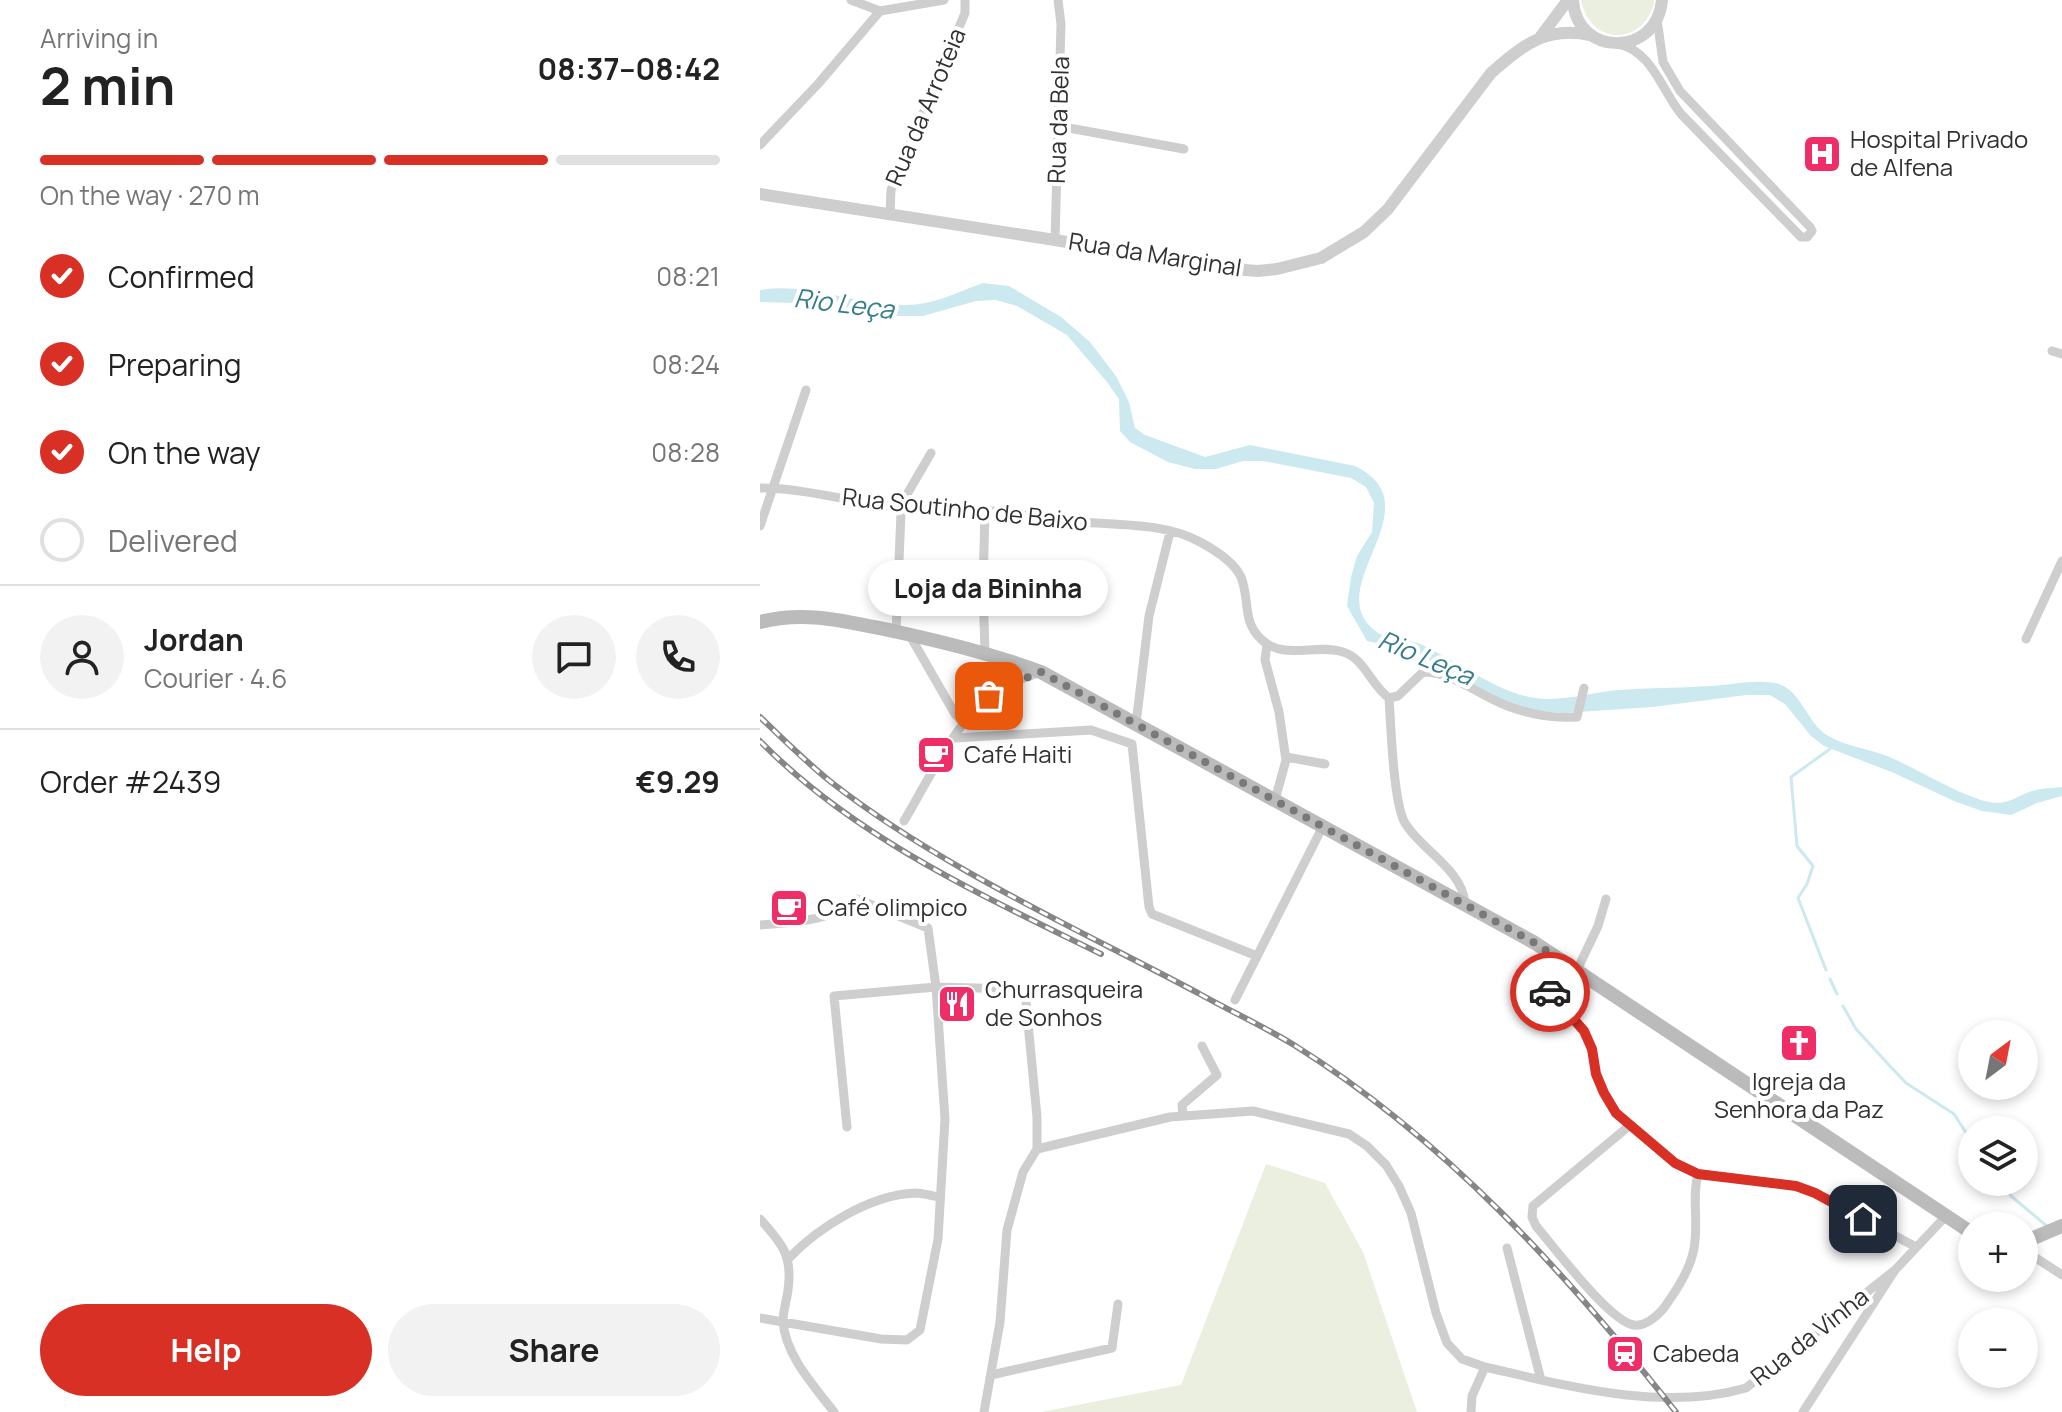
<!DOCTYPE html>
<html lang="en">
<head>
<meta charset="utf-8">
<style>
  :root { --surface:#fff; --page:#f2f2f2; --text:#222; --muted:#767676; --line:#e0e0e0; --accent:#d93025 }
  body { margin:0; font-family:Manrope,sans-serif; background:var(--page); color:var(--text); height:100vh; display:flex; flex-direction:column; font-size:30px; white-space:nowrap }
  * { box-sizing:border-box; margin:0 }
  p { font-size:26px; color:var(--muted) }
  .icon { flex:none; width:44px; height:44px; fill:none; stroke:currentColor; stroke-width:2; stroke-linecap:round; stroke-linejoin:round }
  .map { position:relative; flex:1; overflow:hidden }
  .side { display:flex; flex-direction:column; background:var(--surface); width:760px }
  .side>* { flex:none }
  .needle { width:52px; rotate:32deg }
  .controls { position:absolute; left:1198px; top:1020px; display:grid; gap:16px }
  .controls a { display:grid; place-items:center; width:80px; height:80px; border-radius:50%; background:var(--surface); box-shadow:0 4px 12px #0003; font-size:40px }
  .pin { position:absolute; display:grid; place-items:center; width:68px; height:68px; color:#fff; margin:-34px; border-radius:16px; box-shadow:0 4px 12px #0006 }
  .courier { position:absolute; display:grid; place-items:center; width:80px; height:80px; margin:-40px; border:6px solid #d93025; border-radius:50%; background:#fff; color:#222; box-shadow:0 2px 10px #0007 }
  .bubble { position:absolute; height:56px; border-radius:28px; background:var(--surface); box-shadow:0 4px 12px #0003; font-size:26px; font-weight:700; line-height:56px; text-align:center }
  .head em { font-style:normal; font-weight:700 }
  .head div { display:flex; flex-direction:column-reverse }
  .head { display:flex; align-items:center; justify-content:space-between; height:136px; padding:0 40px }
  h1 { font-size:52px; font-weight:700; line-height:60px }
  .bar { display:grid; grid-template-columns:repeat(4,1fr); gap:12px 8px; align-content:center; height:96px; padding:0 40px }
  .bar i { height:10px; border-radius:6px; background:var(--line) }
  .bar .on { background:var(--accent) }
  .bar p { grid-column:span 4 }
  .line { display:flex; align-items:center; gap:20px; padding:0 40px; border-top:2px solid var(--line) }
  .line div { flex:1 }
  .round { display:grid; place-items:center; flex:none; width:84px; height:84px; border-radius:42px; background:var(--page) }
  ol { padding:0 40px; list-style:none }
  li { display:flex; align-items:center; gap:24px; height:88px }
  li p { margin-inline-start:auto }
  li .icon { padding:8px; border-radius:50%; background:var(--accent); color:#fff; stroke-width:4 }
  li:last-child { color:var(--muted) }
  li i { width:44px; height:44px; border:4px solid var(--line); border-radius:50% }
  .button { display:flex; gap:16px; margin-top:auto; padding:16px 40px }
  .button a { flex:1; height:92px; border-radius:48px; background:var(--accent); color:#fff; font-size:32px; font-weight:700; line-height:92px; text-align:center }
  .button a+a { background:var(--page); color:var(--text) }
  main { display:flex; flex:1; min-height:0 }
  .map>svg:first-child { display:block }
</style>
</head>
<body>
<main>
<section class="side">
<div class="head"><div><h1>2 min</h1><p>Arriving in</p></div><em>08:37–08:42</em></div>
<div class="bar"><i class="on"></i><i class="on"></i><i class="on"></i><i></i><p>On the way · 270 m</p></div>
<ol>
<li><svg class="icon" aria-label="check" viewBox="0 0 24 24"><path d="M5 12l5 5 9-10"/></svg>Confirmed<p>08:21</p></li>
<li><svg class="icon" aria-label="check" viewBox="0 0 24 24"><path d="M5 12l5 5 9-10"/></svg>Preparing<p>08:24</p></li>
<li><svg class="icon" aria-label="check" viewBox="0 0 24 24"><path d="M5 12l5 5 9-10"/></svg>On the way<p>08:28</p></li>
<li><i></i>Delivered</li>
</ol>
<div class="line" style="height:144px"><a class="round"><svg class="icon" aria-label="person" viewBox="0 0 24 24"><circle cx="12" cy="8" r="4"/><path d="M4 21q1-7 8-7t8 7"/></svg></a><div><b>Jordan</b><p>Courier · 4.6</p></div><a class="round"><svg class="icon" aria-label="chat" viewBox="0 0 24 24"><path d="M4 5h16v11H9l-5 4z"/></svg></a><a class="round"><svg class="icon" aria-label="phone" viewBox="0 0 24 24"><path d="M5 4h4l2 5-3 2q2 4 5 5l2-3 5 2v4C11 20 4 13 5 4z"/></svg></a></div>
<div class="line" style="height:104px"><div>Order #2439</div><b>€9.29</b></div>
<div class="button"><a>Help</a><a>Share</a></div>
</section>
<div class="map">
<svg width="1302" height="1412" viewBox="0 0 1302 1412">
  <rect width="100%" height="100%" fill="#fff"/>
  <!-- green -->
  <path fill="#ebefdf" d="M821 0H894V4C881 47 830 45 821 0Z
    M506 1164 565 1183 603 1252 657 1412H281L421 1385Z"/>
  <!-- water -->
  <path fill="#cbe9ef" d="M223 283 249 286 301 317 330 342 356 376 369 402 375 428 385 435 445 457 490 445 595 466C677 506 560 586 614 630 624 639 642 638 654 642 662 644 669 648 676 652 706 667 736 690 769 697 799 703 829 693 858 690 888 688 919 688 949 686 971 685 993 679 1015 683 1040 688 1046 720 1065 734 1083 746 1107 748 1127 756 1153 766 1213 804 1238 803 1250 803 1261 794 1272 791 1282 788 1292 788 1302 787V796L1277 803 1251 815 1222 811 1194 801 1134 773 1064 746 1051 736 1025 704 1010 695H986L893 707 803 713 780 711 748 704 653 651 607 641 587 606 591 577 597 556 612 532 614 503 606 487 591 478 503 461H483L456 469H435L408 462 370 442 360 431 359 399 347 382 307 335 257 306 236 300 216 301 163 316H133L67 304 0 302V290C50 282 96 306 146 305 173 305 198 292 223 283Z"/>
  <g fill="none" stroke-linecap="round" stroke-linejoin="round">
    <!-- stream -->
    <path stroke="#cbe9ef" stroke-width="3" d="M1066 970 1038 898 1047 884 1053 866 1037 846 1031 777 1070 749
      M1070 979 1077 994
      M1083 1006 1096 1029 1129 1065 1146 1083 1194 1114 1212 1142
      M1242 1182 1251 1196 1288 1227"/>
    <!-- minor -->
    <path stroke="#cecece" stroke-width="9" d="M91 0 120 11 184 0
      M858 44C892 51 901 89 921 114L1041 237H1047L1052 231 1050 227 920 91 903 62 897 19
      M298 126 424 149
      M0 145 58 84 120 11
      M130 214 131 190 205 13V0
      M295 240 301 24 298 0
      M1292 351 1302 354
      M0 488C47 488 92 503 139 507 163 510 187 507 212 509 248 512 284 519 321 522 358 525 406 523 440 542 455 550 474 562 481 577 490 599 482 622 501 639 523 661 556 643 583 652 604 658 611 685 629 698
      M225 510 223 588 225 652
      M0 526 46 390
      M136 632 141 513 146 496 171 453
      M149 634 195 714 204 723
      M1266 639 1302 561
      M507 644 505 660 519 712 526 760 515 800
      M629 698 638 696 663 672C689 672 709 688 732 699 757 712 789 719 817 717L824 688
      M629 698C631 725 633 802 645 823 661 850 702 869 705 903
      M376 724 389 616 410 532
      M195 738 331 730 372 744
      M372 744 389 907 392 914 497 956
      M526 757 565 764
      M144 821C166 784 196 722 229 696 243 684 263 679 280 672
      M0 925C34 922 70 922 97 899L168 928 176 987 185 1119 178 1239 160 1330 147 1340 121 1339 0 1318
      M790 953 778 979 824 1031 832 1049 836 1074 844 1093 856 1113 915 1163 938 1174 1036 1186 1055 1193 1156 1247
      M817 970 838 926 846 899
      M475 1000 563 826
      M423 1115 422 1105 457 1075 442 1046
      M869 1126 773 1206 772 1217 776 1226C794 1247 850 1322 874 1325 887 1327 902 1312 908 1302 918 1288 929 1270 933 1253 940 1227 931 1199 938 1174
      M87 1127 74 996 176 987 261 989 265 992 277 1117V1149L263 1172 247 1230 240 1322 224 1412
      M277 1149 410 1117 493 1111 589 1134 607 1146 626 1165 639 1186 651 1213 676 1313 687 1343 702 1359 725 1367 712 1396 711 1412
      M0 1219C22 1243 33 1256 28 1290 27 1299 23 1311 23 1321 25 1355 54 1386 74 1412
      M747 1248 781 1380
      M1264 1250 1302 1275
      M29 1258C59 1227 110 1195 155 1193 163 1193 172 1196 179 1197
      M725 1367C808 1386 902 1412 986 1388L1135 1270
      M231 1375 352 1348 358 1304
      M1043 1412 1135 1270 1185 1217"/>
    <!-- tertiary -->
    <path stroke="#cecece" stroke-width="12" d="M813 0C816 57 897 58 902 0
      M781 36 808 0
      M0 194 295 240 458 268 498 271 517 269 561 258 604 232 628 209 731 73C763 45 786 26 830 35"/>
    <!-- secondary -->
    <path stroke="#bbb" stroke-width="14" d="M0 622C46 610 88 622 133 631 184 642 233 654 281 672L775 943 1212 1233
      M1264 1242 1302 1226"/>
    <defs>
      <path id="rail" d="M0 717C23 739 46 762 71 782 178 866 318 929 438 993 470 1011 503 1026 534 1045 686 1140 806 1273 916 1412
        M0 741C94 837 221 895 341 954"/>
    </defs>
    <!-- rail casing -->
    <use href="#rail" stroke="#868686" stroke-width="6"/>
    <!-- rail -->
    <use href="#rail" stroke="#fff" stroke-width="3" stroke-dasharray="9" stroke-linecap="butt"/>
  </g>
  <g fill="none" stroke-linecap="round" stroke-linejoin="round">
    <!-- done -->
    <path stroke="#797979" stroke-width="8" stroke-dasharray="0 14.4" d="M229 696 250 684 281 672 775 943 790 953 778 979 790 992"/>
    <!-- route -->
    <path stroke="#d93025" stroke-width="10" d="M790 992 824 1031 832 1049 836 1074 844 1093 856 1113 915 1163 938 1174 1036 1186 1055 1193 1103 1219"/>
  </g>
  <!-- icons -->
  <defs>
    <symbol id="hospital-square" viewBox="-11 -11 22 22"><rect x="-9" y="-9" width="18" height="18" rx="4" fill="#ef2d66" stroke="#fff"/><path d="M-5-5h3v3.5h4V-5h3V5h-3V1.5h-4V5h-3Z" fill="#fff"/></symbol>
    <symbol id="cafe-square" viewBox="-11 -11 22 22"><rect x="-9" y="-9" width="18" height="18" rx="4" fill="#ef2d66" stroke="#fff"/><path d="M-5.5-4.5H6V0H3Q3 3.5 0 3.5H-2.5Q-5.5 3.5-5.5 0ZM3-3.2v2h1.7v-2ZM-6 4.5H4V6H-6Z" fill="#fff"/></symbol>
    <symbol id="restaurant-square" viewBox="-11 -11 22 22"><rect x="-9" y="-9" width="18" height="18" rx="4" fill="#ef2d66" stroke="#fff"/><path d="M-5-6h1v4h1v-4h1v4h1v-4h1v5L-1.5 .5V6h-2V.5L-5-1ZM5-6V6H3V1.5H1.5Q1.5-4 5-6Z" fill="#fff"/></symbol>
    <symbol id="church-square" viewBox="-11 -11 22 22"><rect x="-9" y="-9" width="18" height="18" rx="4" fill="#ef2d66" stroke="#fff"/><path d="M-1.2-6h2.4v3.5h3.3v2.4h-3.3V6h-2.4V-.1h-3.3v-2.4h3.3Z" fill="#fff"/></symbol>
    <symbol id="station-square" viewBox="-11 -11 22 22"><rect x="-9" y="-9" width="18" height="18" rx="4" fill="#ef2d66" stroke="#fff"/><path d="M-3-6H3Q5-6 5-4V2Q5 4 3 4L4.5 6H3L1.5 4h-3L-3 6H-4.5L-3 4Q-5 4-5 2V-4Q-5-6-3-6ZM-3.5-4v3h7v-3ZM-3.5 1v1.5H-2V1ZM2 1v1.5H3.5V1Z" fill="#fff"/></symbol>
  </defs>
  <g fill-rule="evenodd">
    <use href="#hospital-square" x="1040" y="132" width="44" height="44"/>
    <use href="#cafe-square" x="154" y="733" width="44" height="44"/>
    <use href="#cafe-square" x="7" y="886" width="44" height="44"/>
    <use href="#restaurant-square" x="175" y="982" width="44" height="44"/>
    <use href="#church-square" x="1017" y="1021" width="44" height="44"/>
    <use href="#station-square" x="843" y="1332" width="44" height="44"/>
  </g>
  <g text-anchor="middle" stroke-width="8" stroke-linejoin="round" paint-order="stroke">
    <!-- street labels -->
    <g font-size="24" fill="#313131" stroke="#fff">
      <text transform="translate(166 107) rotate(-67)" y="8">Rua da Arroteia</text>
      <text transform="translate(299 120) rotate(-88)" y="8">Rua da Bela</text>
      <text transform="translate(395 255) rotate(9)" y="8">Rua da Marginal</text>
      <text transform="translate(205 510) rotate(6)" y="8">Rua Soutinho de Baixo</text>
      <text transform="translate(1050 1337) rotate(-38)" y="8">Rua da Vinha</text>
    </g>
    <!-- poi labels -->
    <g font-size="24" fill="#313131" stroke="#fff" text-anchor="start">
      <text x="1090" y="148">Hospital Privado<tspan x="1090" dy="28">de Alfena</tspan></text>
      <text x="204" y="763">Café Haiti</text>
      <text x="57" y="916">Café olimpico</text>
      <text x="225" y="998">Churrasqueira<tspan x="225" dy="28">de Sonhos</tspan></text>
      <text x="1039" y="1090" text-anchor="middle">Igreja da<tspan x="1039" dy="28">Senhora da Paz</tspan></text>
      <text x="893" y="1362">Cabeda</text>
    </g>
    <!-- water labels -->
    <g font-size="26" font-style="italic" fill="#357d8b" stroke="#fff">
      <text transform="translate(84 304) rotate(7)" y="9">Rio Leça</text>
      <text transform="translate(666 658) rotate(23)" y="9">Rio Leça</text>
    </g>
  </g>
</svg>
<div class="controls">
<a><svg class="needle" viewBox="-14 -14 28 28"><path d="M0-13l5 13h-10z" fill="#e53935"/><path d="M0 13l5-13h-10z" fill="#767676"/></svg></a>
<a><svg class="icon" aria-label="layers" viewBox="0 0 24 24"><path d="M12 4l9 5-9 5-9-5zM3 14l9 5 9-5"/></svg></a>
<a>+</a>
<a>−</a>
</div>
<div class="pin" style="left:229px;top:696px;background:#ea580c"><svg class="icon" aria-label="bag" viewBox="0 0 24 24"><path d="M5 8h14l-1 12H6zM9 8a3 3 0 0 1 6 0"/></svg></div>
<div class="pin" style="left:1103px;top:1219px;background:#1f2937"><svg class="icon" aria-label="home" viewBox="0 0 24 24"><path d="M3 11l9-7 9 7M6 9v11h12V9"/></svg></div>
<div class="courier" style="left:790px;top:992px"><svg class="icon" aria-label="car" viewBox="0 0 24 24"><path d="M5 17H2v-5l4-1 3-4h7l3 4 3 1v5h-3M9 17h6M6 11h13"/><circle cx="7" cy="17" r="2"/><circle cx="17" cy="17" r="2"/></svg></div>
<div class="bubble" style="left:108px;top:560px;width:240px">Loja da Bininha</div>
</div>
</main>
</body>
</html>
